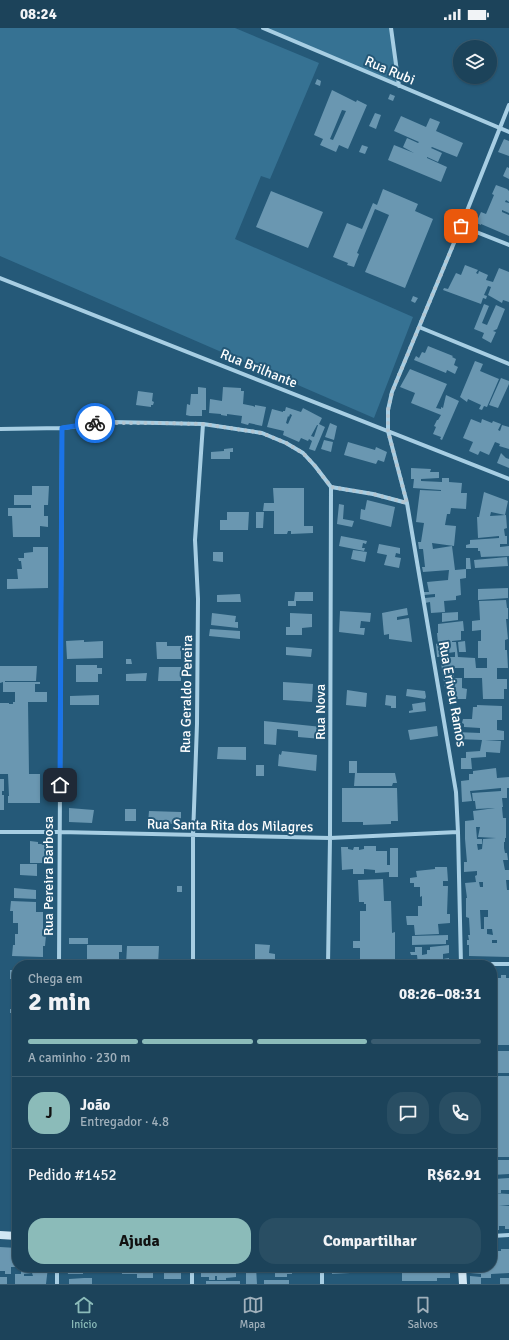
<!DOCTYPE html>
<html lang="pt">
<head>
<meta charset="utf-8">
<style>
  :root { --surface:#1c435a; --page:#294e63; --text:#f1f3f6; --muted:#a0b0bb; --line:#3a5c70; --accent:#8bbbb9 }
  body { margin:0; font-family:Signika,sans-serif; background:var(--page); color:var(--text); height:100vh; display:flex; flex-direction:column; font-size:15px; white-space:nowrap }
  * { box-sizing:border-box; margin:0 }
  p { font-size:13px; color:var(--muted) }
  .icon { flex:none; width:22px; height:22px; fill:none; stroke:currentColor; stroke-width:2; stroke-linecap:round; stroke-linejoin:round }
  .map { position:relative; flex:1; overflow:hidden }
  .panel { position:absolute; left:12px; top:932px; width:485px; height:312px; display:flex; flex-direction:column; background:var(--surface); border-radius:16px; box-shadow:0 1px 3px #0004,0 0 0 1px var(--line) }
  .panel>* { flex:none }
  .controls { position:absolute; left:453px; top:12px; display:grid; gap:8px }
  .controls a { display:grid; place-items:center; width:44px; height:44px; border-radius:50%; background:var(--surface); box-shadow:0 1px 3px #0004,0 0 0 1px var(--line); font-size:20px }
  .pin { position:absolute; display:grid; place-items:center; width:34px; height:34px; color:#fff; margin:-17px; border-radius:8px; box-shadow:0 2px 6px #0006 }
  .courier { position:absolute; display:grid; place-items:center; width:40px; height:40px; margin:-20px; border:3px solid #1a73e8; border-radius:50%; background:#fff; color:#222; box-shadow:0 1px 5px #0007 }
  .summary em { font-style:normal; font-weight:800 }
  .summary div { display:flex; flex-direction:column-reverse }
  .summary { display:flex; align-items:center; justify-content:space-between; height:68px; padding:0 16px }
  h1 { font-size:26px; font-weight:800; line-height:30px }
  .bar { display:grid; grid-template-columns:repeat(4,1fr); gap:6px 4px; align-content:center; height:48px; padding:0 16px }
  .bar i { height:5px; border-radius:3px; background:var(--line) }
  .bar .active { background:var(--accent) }
  .bar p { grid-column:span 4 }
  .line { display:flex; align-items:center; gap:10px; padding:0 16px; border-top:1px solid var(--line) }
  .line div { flex:1 }
  .round { display:grid; place-items:center; flex:none; width:42px; height:42px; border-radius:16px; background:var(--page) }
  .action { display:flex; gap:8px; margin-top:auto; padding:8px 16px }
  .action a { flex:1; height:46px; border-radius:16px; background:var(--accent); color:#111; font-size:16px; font-weight:800; line-height:46px; text-align:center }
  .action a+a { background:var(--page); color:var(--text) }
  .status { display:flex; justify-content:space-between; align-items:center; height:28px; padding:0 20px; background:var(--surface); direction:ltr }
  .status svg { height:11px; fill:currentColor }
  .tabs { display:flex; justify-content:space-around; align-items:center; height:56px; border-top:1px solid var(--line); background:var(--surface); font-size:11px; color:var(--muted) }
  .tabs a { display:grid; justify-items:center; gap:2px }
  .tabs .active { color:var(--accent) }
  .map>svg:first-child { display:block }
</style>
</head>
<body>
<div class="status"><b>08:24</b><svg viewBox="0 0 49 12"><path d="M0 12V9h3v3zM5 12V6h3v6zM10 12V3h3v9zM15 12V0h3v12zM26 1h20v11H26zM47 4h2v5h-2z"/></svg></div>
<div class="map">
<svg width="509" height="1256" viewBox="0 0 509 1256">
  <rect width="100%" height="100%" fill="#255978"/>
  <!-- green -->
  <path fill="#367293" d="M0 0H235L319 35 270 151 261 148 235 211 413 289 374 390 0 228Z
    M263 0H391L399 58Z"/>
  <!-- building -->
  <path fill="#6a97b1" fill-rule="evenodd" d="M317 51 321 53 320 58 315 56Z
    M332 62 356 74 357 72 367 77 348 121 339 117 336 124 320 117 323 111 314 107ZM342 82 346 83 333 112 330 111Z
    M390 66 395 68 393 73 388 71Z
    M375 85 381 87 376 101 369 98Z
    M401 88 426 99 430 90 440 94 436 103 463 115 457 129 432 119 431 120 442 125 438 134 427 129V130L447 139 441 154 388 132 394 117 414 125 403 119 407 110 418 115 419 114 394 103Z
    M504 111 509 113V128L498 124Z
    M362 117 368 119 365 126 359 124Z
    M507 139 509 140V151L503 148Z
    M496 157 507 161 509 163V174L506 172 505 174 509 175V185L502 182V184L509 187V208L481 196V197L476 195 481 184 486 186 494 167 492 166Z
    M383 161 418 176 415 183 433 191 405 260 365 244 389 187 375 181 357 225 359 226 354 239 347 237 348 235 333 229 347 195 362 201 373 175 377 177Z
    M271 163 323 184 308 220 256 199Z
    M465 237 478 242 476 245 478 246 479 243 488 247 486 252 493 254 499 240 509 244V274L503 272 502 275 488 267 491 259 488 258 484 267 487 268 486 271 483 270 481 276 443 262 444 260 448 261 456 245 461 247Z
    M413 268 418 270 415 275 411 273Z
    M484 276 489 278 482 295 487 297 496 277 505 281 497 301 493 303 496 304 491 315 482 310 484 305 474 301Z
    M428 318 453 328 452 329 456 331 454 337 458 339 455 346 447 342 446 345 414 332 416 328 419 330 422 324 425 325Z
    M475 333 483 336 480 343 499 351 487 379 484 378 482 382 479 381 481 377 468 371 467 374 460 369Z
    M410 341 447 356 436 380 441 381V379L443 380 446 367 459 373 442 412 440 411 441 409 433 406 436 399 434 398 437 392H438L441 387 411 375 415 365 400 359Z
    M501 350 509 353V356L498 380 489 377Z
    M198 359 206 360V382H202V388H190L186 387 187 376 190 377 191 366H198Z
    M223 359 241 360V363H244L243 376 253 378 255 379V377L266 379 262 398 249 395 248 397 241 395 242 388 227 386V388L221 387V386L209 385 210 371 222 373Z
    M138 363 153 365 152 373 154 374 153 377H151V379L136 377Z
    M286 379 301 384 303 380 322 390 319 396 325 399 315 423 309 421 312 413 309 411 308 413 301 410 299 414 283 407 284 403 267 399 272 381 283 384V383H285ZM290 386 292 387 288 396 286 395 288 388 289 389ZM317 397H318L314 409 311 408Z
    M471 391 481 395 482 391 492 395 493 393 501 396 498 402 500 403 502 397 509 399V421L499 418 500 416 495 414 489 427 480 423 478 427 469 423 473 414 463 410Z
    M330 395 337 398 334 412 325 409Z
    M324 412 333 414 331 424 321 421Z
    M348 414 375 422 376 419 387 424 384 434 378 432 376 436 344 427Z
    M233 420V424H230V431H211V424L224 423V421Z
    M501 425 506 430 509 431V440L497 435Z
    M411 440 431 441 430 444H439V450L421 451V453L442 454V450H449V454L462 455 461 465H467L466 481 451 480 450 486H447L445 497 456 498 454 518 432 515 433 521 452 518 455 542 466 541V550L460 551 461 567 456 568V572L444 573 445 584 431 585 430 574 425 575V570L435 569V566L424 567V564H429L427 554 448 552 449 542 423 544 422 539H425L423 521H419L418 514H421L424 495 416 494 420 462 441 463V462L413 460 414 451H411Z
    M32 458H49L48 477H44V488H48V499L40 498V509H13L12 488H8V480H31V477H14V467H32Z
    M273 460H304V498H313V505L291 506V503H288L287 506H274V483H263L264 475H274Z
    M484 464 508 473 505 487 491 484 490 488 506 487 507 500 504 501 505 508H507V516H500V519L509 518V528L481 529 480 523H478V520H466V517L470 516V512L499 510V508L478 510 477 489H479Z
    M367 472 395 479 391 499 360 491 361 481 365 482Z
    M339 476 344 477 343 491 354 493 352 499 337 496Z
    M227 484H249L248 502H220V492H227Z
    M256 484H264L263 500H256Z
    M341 508 367 513 366 516 363 515 362 520H365L364 523 339 518Z
    M379 516 400 520V526L396 525 395 529 401 530 399 540 384 537 387 527 377 525Z
    M33 519H48V560L7 561V551H18L17 541H22L21 533H19L18 530H24V525L33 524Z
    M353 522 367 524 365 534 351 531Z
    M213 524H223V534L213 533Z
    M507 529 508 538 475 540 474 532Z
    M466 530H470L471 541H466Z
    M508 560V570L478 572V561Z
    M295 564H313V573H296V578H288V573H294Z
    M240 566 241 574H217V567Z
    M506 572 507 580H508V591H506L508 611 505 612V622H507L508 640H497V651H507V661H504V671H483L482 650H464V640H454V650H462V660L467 661 466 671H451V660H445L440 629H437L436 616 438 615 437 605H438V596L463 593 464 603H461V612L452 613V614H456L458 629 475 630 476 640H487V630H478V613H481V602L472 603V593L480 592 479 573ZM455 624V629H448V625Z
    M407 580 408 587 397 589V592L409 590 412 614 389 611V606L384 607 382 585Z
    M340 583 371 585 370 594 361 593 360 600H365L364 607 339 604Z
    M458 584V592L442 594V585Z
    M212 585 236 588 235 594H238V600L211 597Z
    M290 585 312 586V599L302 600V607H286V599H290Z
    M210 601 240 603V611L209 608Z
    M84 612V614L103 613V630L67 631 66 613Z
    M465 613 466 624H459L458 614Z
    M156 614H167V618H181V631H157Z
    M286 619 312 621 311 629 286 627Z
    M126 631H131L132 636H126Z
    M76 637H97V640H102V646H98V654H76Z
    M0 638H37L36 653H5V654H40V656H35V664H47V674H28L29 746H40V775H8V768H9L8 746H0V675H9V676H13V674H15V664H3V654L0 655Z
    M159 639H181V653H158Z
    M147 645 146 653H126V646Z
    M283 654 313 656 312 674 283 672Z
    M407 661 425 663 426 669 425 671 406 668Z
    M347 662 367 665 366 679 346 677Z
    M99 667V677H70V668Z
    M386 667 396 668V680H391V678L385 677Z
    M425 674 426 683 409 685V683L413 682 412 676Z
    M477 677 502 678V692H497V702L504 703V712H485L501 713 500 725 486 724V729L471 730 472 741H461V730H466V724L480 723 482 712 457 711 456 704 480 705V700L464 699V696L462 695 463 691H472L473 679H477Z
    M264 693 322 699V711L298 709V703L277 701 276 717 264 716Z
    M437 698 438 708 410 712 408 702Z
    M218 719H246V732L217 731Z
    M282 723 317 727 316 743 278 738 279 726 281 727Z
    M349 733H357V745H395L397 755H393L392 758H354L355 745H349Z
    M256 737H264V748H256Z
    M496 740 497 750 509 749V760H507V770H502L503 779H502L503 790H506V810H505V814H504V820L505 825H507L508 832H503L505 842H509V852H506L507 862H509V929L469 928V917H467V912H469L468 907H470L469 890 466 889V870H467L465 855 476 854 475 848 477 847V843L464 844V834H467L465 811V793L474 792 473 783 495 780 476 781 475 773H473L472 765 501 763V760L470 763 472 773 462 774 461 753 469 752V746H473V743ZM476 799H480L478 809 496 810 483 811 482 821 478 822 477 816H482V811H477ZM479 854H483V859H480ZM480 882H488V889H484V901H481ZM487 901H492L493 907 487 906ZM492 912H497V915H492Z
    M0 751H4V763H2V767H4V782H0Z
    M342 760H397L398 793H391V796L363 797V794H342Z
    M69 780 94 782 92 795 69 794Z
    M125 781H136V793H125Z
    M149 783 181 784V796L148 795Z
    M30 813 38 814V816H46L47 823 46 835H30Z
    M364 818H376V823H387V837H390V820H398V849H389V844L375 845V842L364 841V846H353V841L342 842 341 819H348V821L353 822 354 819H359V822L364 821Z
    M20 836H37V848L20 847Z
    M435 839H447L448 853H443V858H448L447 886H450V895L438 896 439 906 415 907 414 897H407L406 888H418V878H422V868L420 869V859H414V855H410V850L417 849 416 843 435 841Z
    M383 851 384 873H391L392 905 395 904V932H392V937H360V920H353V913H360V883H366V876H364V874H359L358 852Z
    M177 858H182V864H177Z
    M14 860 36 862V871L14 870Z
    M11 873 36 874V884H43V907H46L45 918H43V929L12 928 13 917H15V906H18V895H13V883H10Z
    M448 907V912H446V916L412 917V908Z
    M69 910H88V916H69Z
    M255 916 270 917 269 925 275 926V937H255Z
    M87 917H122V924H119V937H77V931H87Z
    M449 917V925L443 926V931L449 930V937H418L417 927H411L410 924H415V919H422V927L427 926V922H430V919Z
    M127 918H159L158 937H126Z
    M10 942H17V951H10Z
    M501 947H506V950H509V1017H496V1007L492 1008V988H503H492V970H496L495 960H492V950H501Z
    M12 970 17 971V985H10V981H13Z
    M11 1013H17V1029L11 1028Z
    M492 1023H509V1045H492Z
    M492 1048H509V1129H492V1121H494V1102H492V1074H494V1070H492Z
    M492 1132H509V1146L492 1147Z
    M509 1150V1162H501V1165H494V1151Z
    M492 1165 509 1166V1177L499 1178H509V1201H505V1198H499V1202H492V1187H498L497 1177H492Z
    M0 1219 17 1220V1239H11V1246H5V1243H0Z
    M501 1221H509V1245L491 1246V1250H481V1256H470V1248L481 1249V1246L470 1245 471 1239H492V1223H501Z
    M21 1239H48L46 1256H15V1246H21ZM32 1245 33 1248H24V1246Z
    M67 1239H83V1246H68Z
    M122 1239H181V1251H164V1243L153 1242V1250H137V1246H122Z
    M201 1239H245V1244H236V1249L226 1250V1252H217V1248H215V1252H209V1249H201Z
    M246 1239H256L257 1256H246Z
    M275 1239H292V1246H287V1249H275Z
    M332 1239H350V1245L332 1246Z
    M392 1239H395V1245L392 1244Z
    M402 1239H450V1250H437V1253H402Z
    M0 1249H7V1256H0Z
    M84 1250H92V1256H69V1251Z
    M500 1250H509V1256H500Z
    M264 1252H289V1256H264Z
    M206 1253H240V1256H206Z"/>
  <g fill="none" stroke-linecap="round" stroke-linejoin="round">
    <!-- street -->
    <path stroke="#a7cee3" stroke-width="4" d="M263 0 509 104
      M391 0 399 58
      M461 198 509 217
      M0 250 509 451
      M419 299 509 336
      M0 401 62 400 112 394 160 395 203 396 262 405 286 415 303 425 315 438 331 459 330 810 328 937
      M331 459 373 466 407 475
      M0 804H59L330 810 458 804
      M461 936H509
      M59 937 62 400
      M193 937V808L197 696 198 571 195 512 203 396
      M461 937 458 804 456 764 407 475 388 403V382L392 364 461 198 509 77
      M492 1208 509 1207
      M192 1239V1256
      M57 1256V1239
      M322 1256V1239"/>
    <!-- secondary -->
    <path stroke="#d0e6f3" stroke-width="8" d="M0 1207 17 1208
      M462 1239 463 1256"/>
  </g>
  <g fill="none" stroke-linecap="round" stroke-linejoin="round">
    <!-- done -->
    <path stroke="#b3c5d0" stroke-width="4" stroke-dasharray="0 7.2" d="M95 395H160L203 396 262 405 286 415 303 425 315 438 331 459 373 466 407 475 388 403V382L392 364 461 198"/>
    <!-- route -->
    <path stroke="#1a73e8" stroke-width="5" d="M60 757 62 400 95 395"/>
  </g>
  <g text-anchor="middle" stroke-width="4" stroke-linejoin="round" paint-order="stroke">
    <!-- street labels -->
    <g font-size="14" fill="#fff" stroke="#255978">
      <text transform="translate(390 42) rotate(23)" y="5">Rua Rubi</text>
      <text transform="translate(259 340) rotate(22)" y="5">Rua Brilhante</text>
      <text transform="translate(186 666) rotate(-89)" y="5">Rua Geraldo Pereira</text>
      <text transform="translate(453 666) rotate(80)" y="5">Rua Eriveu Ramos</text>
      <text transform="translate(320 684) rotate(-90)" y="5">Rua Nova</text>
      <text transform="translate(230 797) rotate(1)" y="5">Rua Santa Rita dos Milagres</text>
      <text transform="translate(48 848) rotate(-90)" y="5">Rua Pereira Barbosa</text>
    </g>
  </g>
</svg>
<div class="controls">
<a><svg class="icon" aria-label="layers" viewBox="0 0 24 24"><path d="M12 4l9 5-9 5-9-5zM3 14l9 5 9-5"/></svg></a>
</div>
<div class="pin" style="left:461px;top:198px;background:#ea580c"><svg class="icon" aria-label="bag" viewBox="0 0 24 24"><path d="M5 8h14l-1 12H6zM9 8a3 3 0 0 1 6 0"/></svg></div>
<div class="pin" style="left:60px;top:757px;background:#1f2937"><svg class="icon" aria-label="home" viewBox="0 0 24 24"><path d="M3 11l9-7 9 7M6 9v11h12V9"/></svg></div>
<div class="courier" style="left:95px;top:395px"><svg class="icon" aria-label="bike" viewBox="0 0 24 24"><circle cx="6" cy="16" r="4"/><circle cx="18" cy="16" r="4"/><path d="M6 16l4-8h5l3 8M10 8l3 8H6M13 5h3"/></svg></div>
<section class="panel">
<div class="summary"><div><h1>2 min</h1><p>Chega em</p></div><em>08:26–08:31</em></div>
<div class="bar"><i class="active"></i><i class="active"></i><i class="active"></i><i></i><p>A caminho · 230 m</p></div>
<div class="line" style="height:72px"><b class="round" style="background:var(--accent);color:#111">J</b><div><b>João</b><p>Entregador · 4.8</p></div><a class="round"><svg class="icon" aria-label="chat" viewBox="0 0 24 24"><path d="M4 5h16v11H9l-5 4z"/></svg></a><a class="round"><svg class="icon" aria-label="phone" viewBox="0 0 24 24"><path d="M5 4h4l2 5-3 2q2 4 5 5l2-3 5 2v4C11 20 4 13 5 4z"/></svg></a></div>
<div class="line" style="height:52px"><div>Pedido #1452</div><b>R$62.91</b></div>
<div class="action"><a>Ajuda</a><a>Compartilhar</a></div>
</section>
</div>
<nav class="tabs">
<a class="active"><svg class="icon" aria-label="home" viewBox="0 0 24 24"><path d="M3 11l9-7 9 7M6 9v11h12V9"/></svg>Início</a>
<a><svg class="icon" aria-label="map" viewBox="0 0 24 24"><path d="M3 6l6-2 6 2 6-2v14l-6 2-6-2-6 2zM9 4v14M15 6v14"/></svg>Mapa</a>
<a><svg class="icon" aria-label="saved" viewBox="0 0 24 24"><path d="M7 4h10v16l-5-4-5 4z"/></svg>Salvos</a>
</nav>
</body>
</html>
